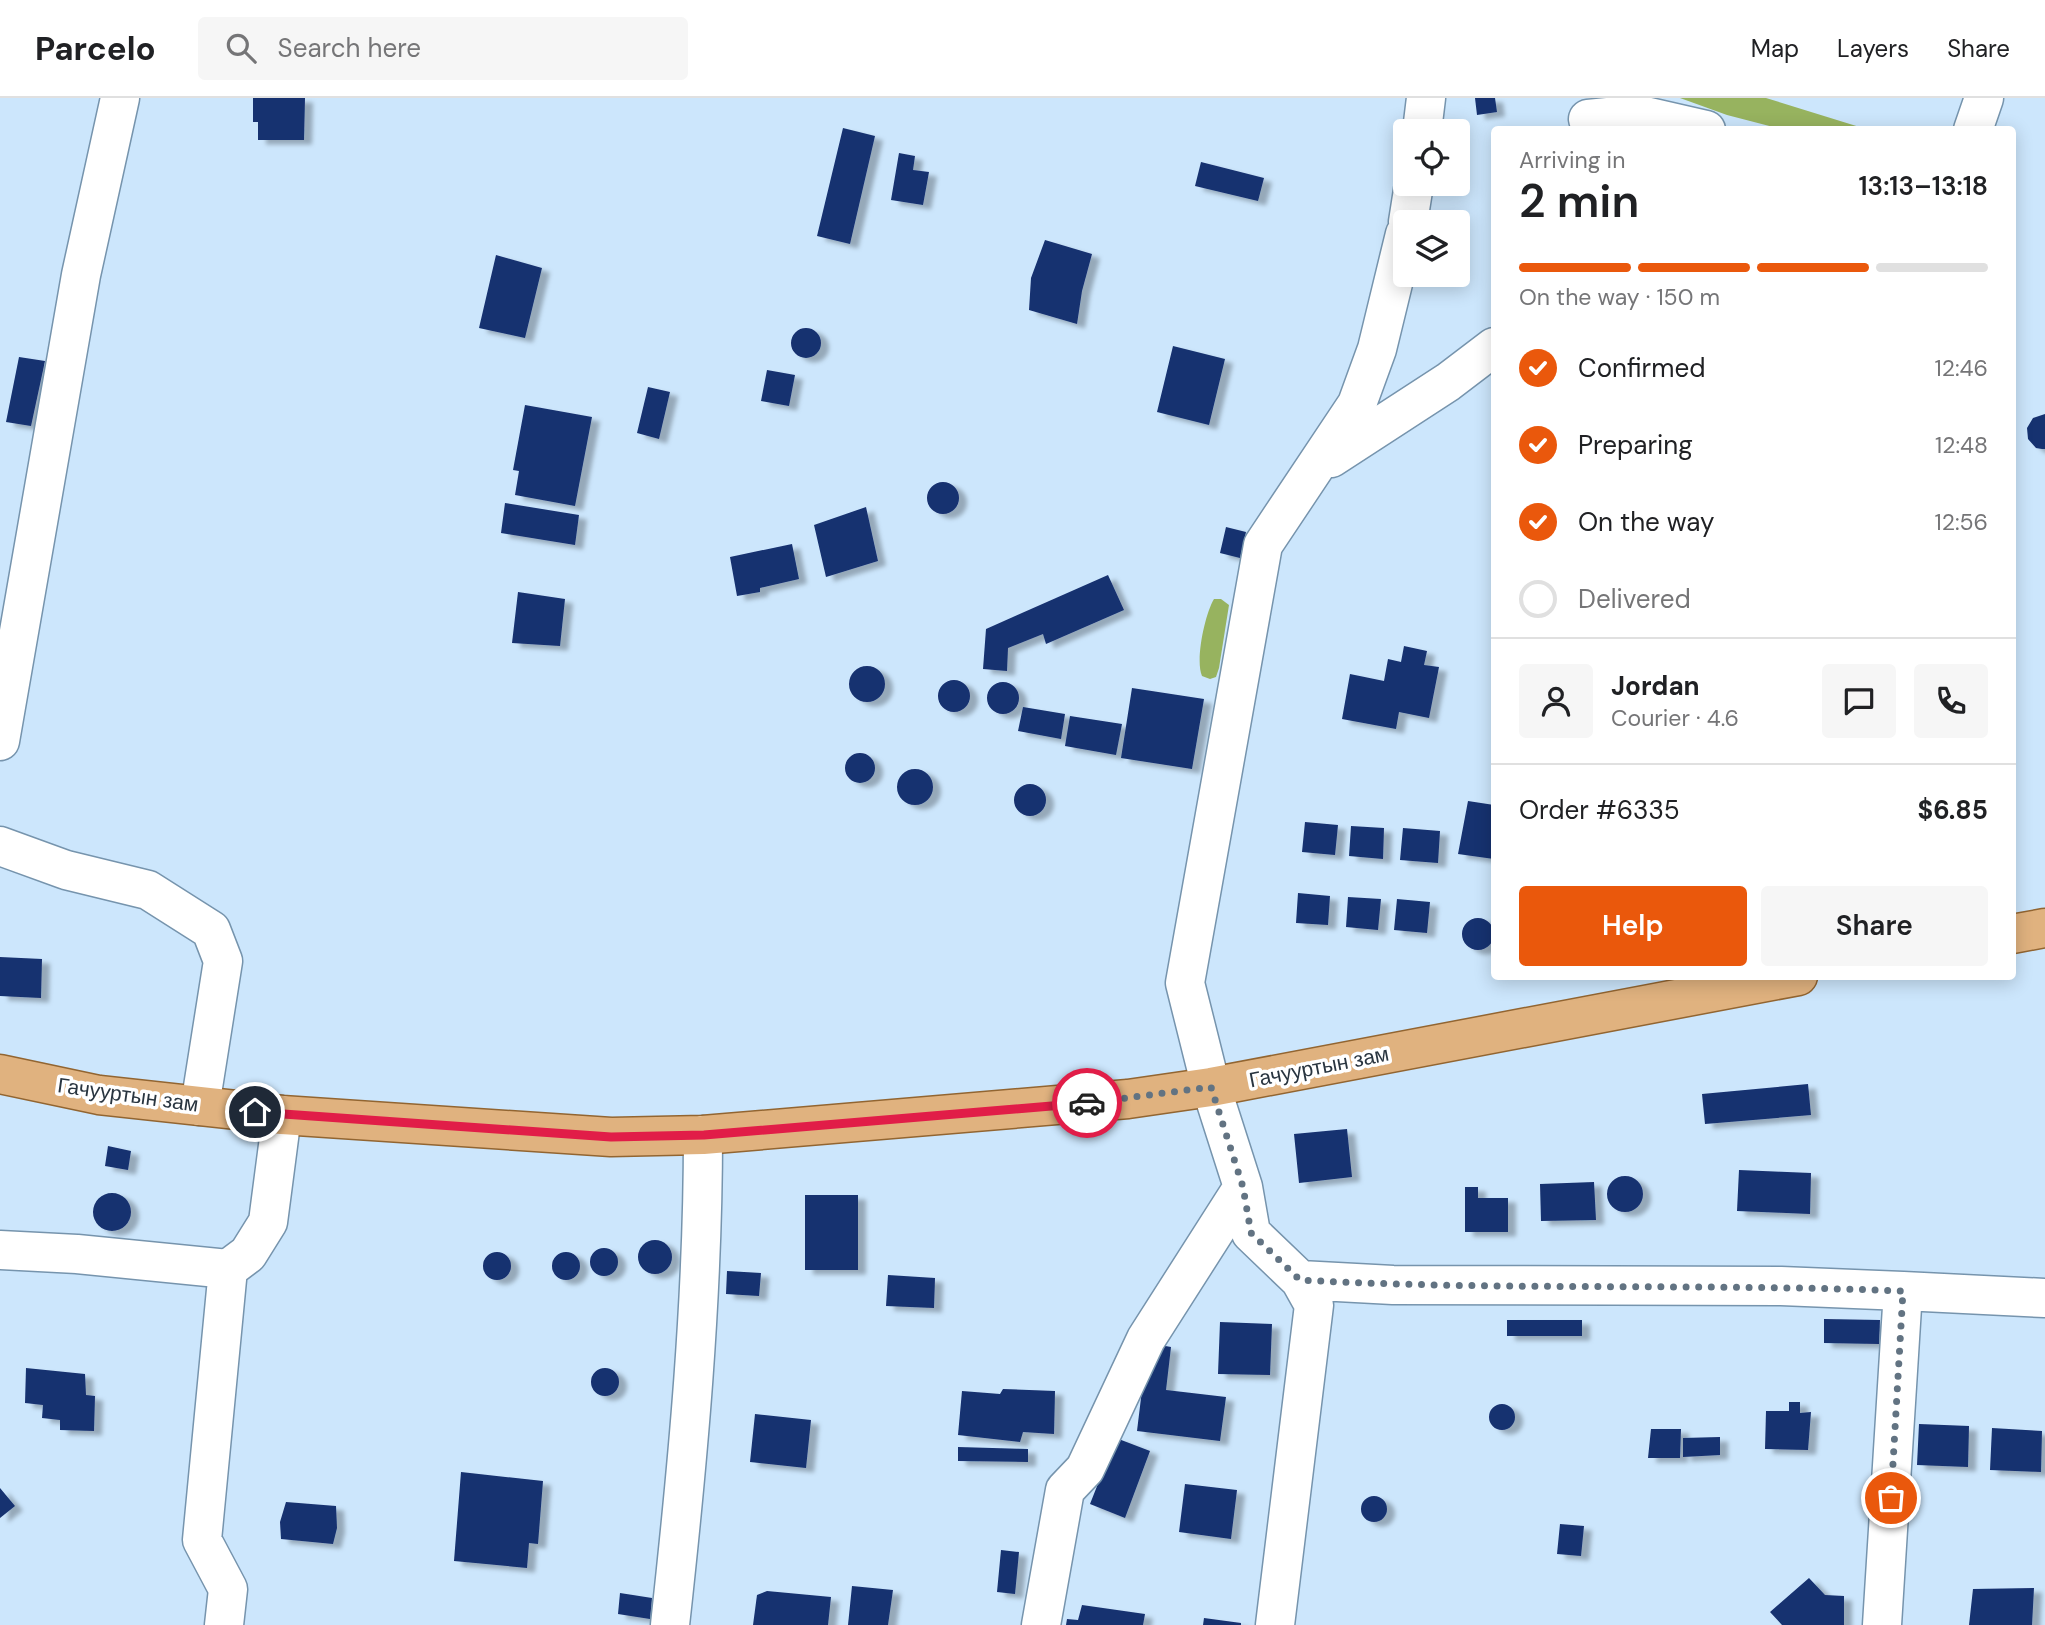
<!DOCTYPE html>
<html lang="en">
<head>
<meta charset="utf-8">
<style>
  :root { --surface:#fff; --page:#f6f6f6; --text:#202124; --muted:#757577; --line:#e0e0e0; --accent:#ea580c }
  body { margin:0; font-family:"DM Sans",sans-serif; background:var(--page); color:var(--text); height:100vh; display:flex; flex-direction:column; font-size:26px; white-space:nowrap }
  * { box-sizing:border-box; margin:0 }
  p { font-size:23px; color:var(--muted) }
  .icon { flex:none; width:38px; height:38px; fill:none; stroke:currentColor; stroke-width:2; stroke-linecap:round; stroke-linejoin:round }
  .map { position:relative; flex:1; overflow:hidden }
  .side { position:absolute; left:1491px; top:28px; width:525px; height:854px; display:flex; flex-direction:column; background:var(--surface); border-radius:7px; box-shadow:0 4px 18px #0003 }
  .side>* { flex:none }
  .controls { position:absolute; left:1393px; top:21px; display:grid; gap:14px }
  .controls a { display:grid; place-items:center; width:77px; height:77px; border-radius:7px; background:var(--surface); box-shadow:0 4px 18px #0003; font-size:35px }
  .pin { position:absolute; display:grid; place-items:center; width:60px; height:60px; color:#fff; margin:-30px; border:4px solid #fff; border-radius:50%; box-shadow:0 2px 7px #0007 }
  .courier { position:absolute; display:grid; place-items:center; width:70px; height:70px; margin:-35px; border:5px solid #e11d48; border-radius:50%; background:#fff; color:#222; box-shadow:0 2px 9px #0007 }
  .headline em { font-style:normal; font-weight:600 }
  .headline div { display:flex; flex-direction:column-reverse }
  .headline { display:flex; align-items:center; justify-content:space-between; height:119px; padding:0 28px }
  h1 { font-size:46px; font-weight:600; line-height:52px }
  .bar { display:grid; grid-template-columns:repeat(4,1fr); gap:10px 7px; align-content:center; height:84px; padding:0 28px }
  .bar i { height:9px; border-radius:5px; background:var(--line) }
  .bar .selected { background:var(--accent) }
  .bar p { grid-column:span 4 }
  .line { display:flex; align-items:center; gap:18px; padding:0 28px; border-top:2px solid var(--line) }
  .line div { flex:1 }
  .round { display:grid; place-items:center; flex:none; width:74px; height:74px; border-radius:7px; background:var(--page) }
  ol { padding:0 28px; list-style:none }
  li { display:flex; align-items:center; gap:21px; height:77px }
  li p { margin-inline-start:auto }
  li .icon { padding:7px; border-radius:50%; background:var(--accent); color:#fff; stroke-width:4 }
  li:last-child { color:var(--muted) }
  li i { width:38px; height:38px; border:4px solid var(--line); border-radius:50% }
  .action { display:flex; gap:14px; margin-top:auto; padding:14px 28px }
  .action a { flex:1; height:80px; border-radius:7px; background:var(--accent); color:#fff; font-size:28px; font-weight:600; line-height:80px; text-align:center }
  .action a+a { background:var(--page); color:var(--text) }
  header { display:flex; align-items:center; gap:42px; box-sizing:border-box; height:98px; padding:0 35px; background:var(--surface); border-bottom:2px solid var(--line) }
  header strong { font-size:33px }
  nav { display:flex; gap:38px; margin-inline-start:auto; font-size:24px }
  .search { width:490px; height:63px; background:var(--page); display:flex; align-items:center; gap:18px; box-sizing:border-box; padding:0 24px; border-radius:7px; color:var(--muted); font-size:26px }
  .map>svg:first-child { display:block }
</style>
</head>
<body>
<header>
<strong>Parcelo</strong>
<div class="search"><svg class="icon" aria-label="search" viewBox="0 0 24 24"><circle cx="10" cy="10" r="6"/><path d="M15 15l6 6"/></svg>Search here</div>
<nav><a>Map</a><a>Layers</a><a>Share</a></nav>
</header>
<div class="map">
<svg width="2045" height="1527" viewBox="0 0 2045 1527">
  <defs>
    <filter id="shadow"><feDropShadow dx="8" dy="4.5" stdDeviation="2" flood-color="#0004"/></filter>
  </defs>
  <rect width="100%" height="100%" fill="#cce6fc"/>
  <!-- forest -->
  <path fill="#97b35f" d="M1680 0H1766L1866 31H1781L1727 17Z
    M1214 501H1221L1229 507 1219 570 1216 579 1210 581 1202 578C1195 562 1205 516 1214 501Z"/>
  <!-- building -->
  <path fill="#16306f" filter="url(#shadow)" d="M253 0H305L304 42H258V24H253Z
    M1475 0H1495L1497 14 1477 17Z
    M843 30 875 38 850 146 817 138Z
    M899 55 915 58 913 72 929 74 923 107 891 102Z
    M1201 64 1264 80 1258 103 1195 88Z
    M1045 142 1092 156 1082 193 1077 226 1029 212 1031 180Z
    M496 157 542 170 525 240 479 230Z
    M791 245a15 15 0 1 1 30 0a15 15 0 1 1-30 0Z
    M1173 248 1225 261 1209 327 1157 314Z
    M19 259 45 263 31 328 6 324Z
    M767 272 795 277 789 308 761 303Z
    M648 289 670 294 659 341 637 335Z
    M525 307 592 319 575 408 515 397 519 373 513 372Z
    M2045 316V351H2042L2036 350 2028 341 2027 330 2033 320Z
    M927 400a16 16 0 1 1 32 0a16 16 0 1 1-32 0Z
    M505 405 579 417 575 447 501 435Z
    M866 409 878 463 826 479 814 427Z
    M1226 429 1246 434 1240 460 1220 455Z
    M792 446 799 481 760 490V494L737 498 730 459Z
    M1108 477 1124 512 1046 546 1043 536 1008 550 1007 573 983 571 986 531Z
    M518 494 565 501 560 548 512 545Z
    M1404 548 1427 553 1424 567 1439 569 1429 620 1399 614 1396 631 1342 621 1350 576 1384 583 1388 561 1401 564Z
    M849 586a18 18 0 1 1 36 0a18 18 0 1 1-36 0Z
    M938 598a16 16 0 1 1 32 0a16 16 0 1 1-32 0Z
    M987 600a16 16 0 1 1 32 0a16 16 0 1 1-32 0Z
    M1132 590 1204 601 1192 671 1121 660Z
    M1023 609 1065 616 1061 641 1018 633Z
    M1070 618 1122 626 1116 657 1065 648Z
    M845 670a15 15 0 1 1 30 0a15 15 0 1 1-30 0Z
    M897 689a18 18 0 1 1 36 0a18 18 0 1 1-36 0Z
    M1014 702a16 16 0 1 1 32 0a16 16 0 1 1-32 0Z
    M1468 703 1494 707V761L1458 756Z
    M1305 724 1338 727 1335 757 1302 754Z
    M1351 728 1384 730 1383 761 1349 758Z
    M1403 730 1440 733 1438 765 1400 762Z
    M1298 795 1330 798 1328 827 1296 825Z
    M1348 799 1381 801 1378 832 1346 829Z
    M1397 801 1430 804 1427 835 1394 832Z
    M1462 836a16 16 0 1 1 32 0a16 16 0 1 1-32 0Z
    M0 859 42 861 41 900 0 898Z
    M1808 986 1811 1017 1705 1026 1702 996Z
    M1347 1031 1352 1079 1299 1085 1294 1036Z
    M108 1048 131 1053 128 1072 105 1068Z
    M1739 1072 1811 1075 1810 1116 1737 1113Z
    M1607 1096a18 18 0 1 1 36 0a18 18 0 1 1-36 0Z
    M1594 1084 1596 1122 1541 1123 1540 1086Z
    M1465 1089H1478V1100H1508V1134H1465Z
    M93 1114a19 19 0 1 1 38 0a19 19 0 1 1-38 0Z
    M805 1097H858V1172H805Z
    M638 1159a17 17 0 1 1 34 0a17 17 0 1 1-34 0Z
    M590 1164a14 14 0 1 1 28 0a14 14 0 1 1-28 0Z
    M483 1168a14 14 0 1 1 28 0a14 14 0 1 1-28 0Z
    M552 1168a14 14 0 1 1 28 0a14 14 0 1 1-28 0Z
    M727 1173 761 1175 759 1198 726 1196Z
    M888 1177 935 1180 934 1210 886 1208Z
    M1824 1221 1880 1222 1879 1246 1824 1245Z
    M1507 1222H1582V1238H1507Z
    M1220 1224 1272 1226 1270 1277 1218 1276Z
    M1154 1246 1171 1249 1166 1292 1226 1299 1220 1343 1137 1333 1145 1267Z
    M26 1270 85 1276 86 1297 95 1298 94 1333 60 1332V1322L42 1320 43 1307 25 1305Z
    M591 1284a14 14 0 1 1 28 0a14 14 0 1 1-28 0Z
    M1003 1291 1055 1293 1054 1336 1023 1334 1020 1344 958 1337 962 1293 1000 1296Z
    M1789 1304H1800V1315L1811 1314 1808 1352 1765 1351 1766 1313H1789Z
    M1489 1319a13 13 0 1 1 26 0a13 13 0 1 1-26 0Z
    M755 1316 811 1322 806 1370 750 1364Z
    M1919 1326 1969 1328 1968 1369 1917 1367Z
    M1992 1330 2042 1333 2041 1374 1990 1372Z
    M1651 1331H1681L1680 1360H1648Z
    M1720 1339V1357L1683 1359V1340Z
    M1116 1340 1150 1353 1125 1420 1090 1406Z
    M958 1349 1028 1351V1364L958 1363Z
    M461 1374 543 1383 538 1446 529 1445 527 1470 454 1463Z
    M1185 1386 1237 1392 1231 1441 1179 1434Z
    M0 1390 15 1408 0 1420Z
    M1361 1411a13 13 0 1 1 26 0a13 13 0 1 1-26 0Z
    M286 1404 336 1408 337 1430 333 1446 281 1441 280 1424Z
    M1560 1426 1584 1428 1581 1458 1557 1456Z
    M1001 1452 1019 1454 1015 1496 997 1494Z
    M1809 1480 1825 1497 1844 1498V1527H1782L1770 1514Z
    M852 1488 893 1492 888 1527H848Z
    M2034 1490 2032 1527H1969L1973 1491Z
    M767 1493 831 1499 828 1527H753L757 1497Z
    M620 1495 652 1500 650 1521 618 1516Z
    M1082 1507 1145 1516 1143 1527H1066L1067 1521 1078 1522Z
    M1204 1520 1241 1525V1527H1203Z"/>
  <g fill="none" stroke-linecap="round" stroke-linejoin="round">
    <defs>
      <path id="minor" d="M1588 21 1636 16 1706 32
        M1973 32 1984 0
        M1422 33 1426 0
        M1408 124 1414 86
        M1331 360 1448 284 1494 249
        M0 643 81 177 120 0
        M0 748 66 772 148 792 211 832 223 863 200 1008
        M0 1152 77 1156 228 1171 248 1156 268 1124 282 1017
        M1300 1182 1393 1187 1781 1188 1903 1193 1882 1527
        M1903 1193 2045 1200
        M224 1527 228 1491 202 1442 228 1171
        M670 1527C688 1364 703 1201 703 1037
        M1041 1527 1065 1392 1085 1371 1146 1241 1243 1089
        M1275 1527 1314 1207 1300 1182 1251 1135 1243 1089 1211 989 1185 885 1263 447 1357 306 1377 251 1405 136"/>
      <path id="major" d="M2012 836 2045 830
        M0 976 99 997 282 1017 611 1039 703 1037 1128 1001 1211 989 1798 878"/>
    </defs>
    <!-- minor casing -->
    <use href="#minor" stroke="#7694ad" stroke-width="41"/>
    <!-- major casing -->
    <use href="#major" stroke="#926531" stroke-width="41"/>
    <!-- minor -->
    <use href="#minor" stroke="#fff" stroke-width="38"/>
    <!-- major -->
    <use href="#major" stroke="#e0b27f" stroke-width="38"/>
  </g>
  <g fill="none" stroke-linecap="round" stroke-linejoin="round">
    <!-- done -->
    <path stroke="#627382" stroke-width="7" stroke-dasharray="0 12.6" d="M1087 1005 1211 989 1243 1089 1251 1135 1300 1182C1501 1193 1702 1185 1903 1193L1891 1400"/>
    <!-- route -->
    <path stroke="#e11d48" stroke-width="9" d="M255 1014 611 1039 704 1037 1087 1005"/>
  </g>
  <g text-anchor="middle" stroke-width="7" stroke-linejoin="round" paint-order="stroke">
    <!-- street labels -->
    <g font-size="21" fill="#293540" stroke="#fff">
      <text transform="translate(1319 969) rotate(-11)" y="7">Гачууртын зам</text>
      <text transform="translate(128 997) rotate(8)" y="7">Гачууртын зам</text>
    </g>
  </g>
</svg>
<div class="controls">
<a><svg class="icon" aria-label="locate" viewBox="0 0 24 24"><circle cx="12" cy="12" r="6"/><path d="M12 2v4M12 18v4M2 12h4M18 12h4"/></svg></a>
<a><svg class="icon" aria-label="layers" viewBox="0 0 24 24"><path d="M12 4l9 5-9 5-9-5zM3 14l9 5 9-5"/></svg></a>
</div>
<div class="pin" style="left:1891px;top:1400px;background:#ea580c"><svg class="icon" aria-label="bag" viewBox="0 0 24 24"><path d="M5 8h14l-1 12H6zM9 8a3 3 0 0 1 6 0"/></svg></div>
<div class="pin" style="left:255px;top:1014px;background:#1f2937"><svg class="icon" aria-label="home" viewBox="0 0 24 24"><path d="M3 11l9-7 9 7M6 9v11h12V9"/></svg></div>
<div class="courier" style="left:1087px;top:1005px"><svg class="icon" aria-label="car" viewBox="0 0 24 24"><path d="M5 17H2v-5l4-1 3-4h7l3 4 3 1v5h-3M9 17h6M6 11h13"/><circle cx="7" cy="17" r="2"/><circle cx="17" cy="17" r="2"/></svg></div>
<section class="side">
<div class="headline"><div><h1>2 min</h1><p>Arriving in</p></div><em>13:13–13:18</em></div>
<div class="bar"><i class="selected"></i><i class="selected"></i><i class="selected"></i><i></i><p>On the way · 150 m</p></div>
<ol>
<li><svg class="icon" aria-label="check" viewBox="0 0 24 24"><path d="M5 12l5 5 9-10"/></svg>Confirmed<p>12:46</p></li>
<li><svg class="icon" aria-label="check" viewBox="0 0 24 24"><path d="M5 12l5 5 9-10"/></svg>Preparing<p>12:48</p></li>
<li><svg class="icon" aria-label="check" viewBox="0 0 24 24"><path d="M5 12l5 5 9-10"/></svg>On the way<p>12:56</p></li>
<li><i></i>Delivered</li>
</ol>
<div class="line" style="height:126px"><a class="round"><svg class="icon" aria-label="person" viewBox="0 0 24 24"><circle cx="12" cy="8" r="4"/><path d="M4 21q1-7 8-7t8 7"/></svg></a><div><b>Jordan</b><p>Courier · 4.6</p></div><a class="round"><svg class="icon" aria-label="chat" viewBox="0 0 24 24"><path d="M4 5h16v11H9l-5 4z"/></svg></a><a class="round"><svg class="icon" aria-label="phone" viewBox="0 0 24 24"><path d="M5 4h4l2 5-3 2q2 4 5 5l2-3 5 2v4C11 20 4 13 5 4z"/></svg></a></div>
<div class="line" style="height:91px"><div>Order #6335</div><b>$6.85</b></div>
<div class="action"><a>Help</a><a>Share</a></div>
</section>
</div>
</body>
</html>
